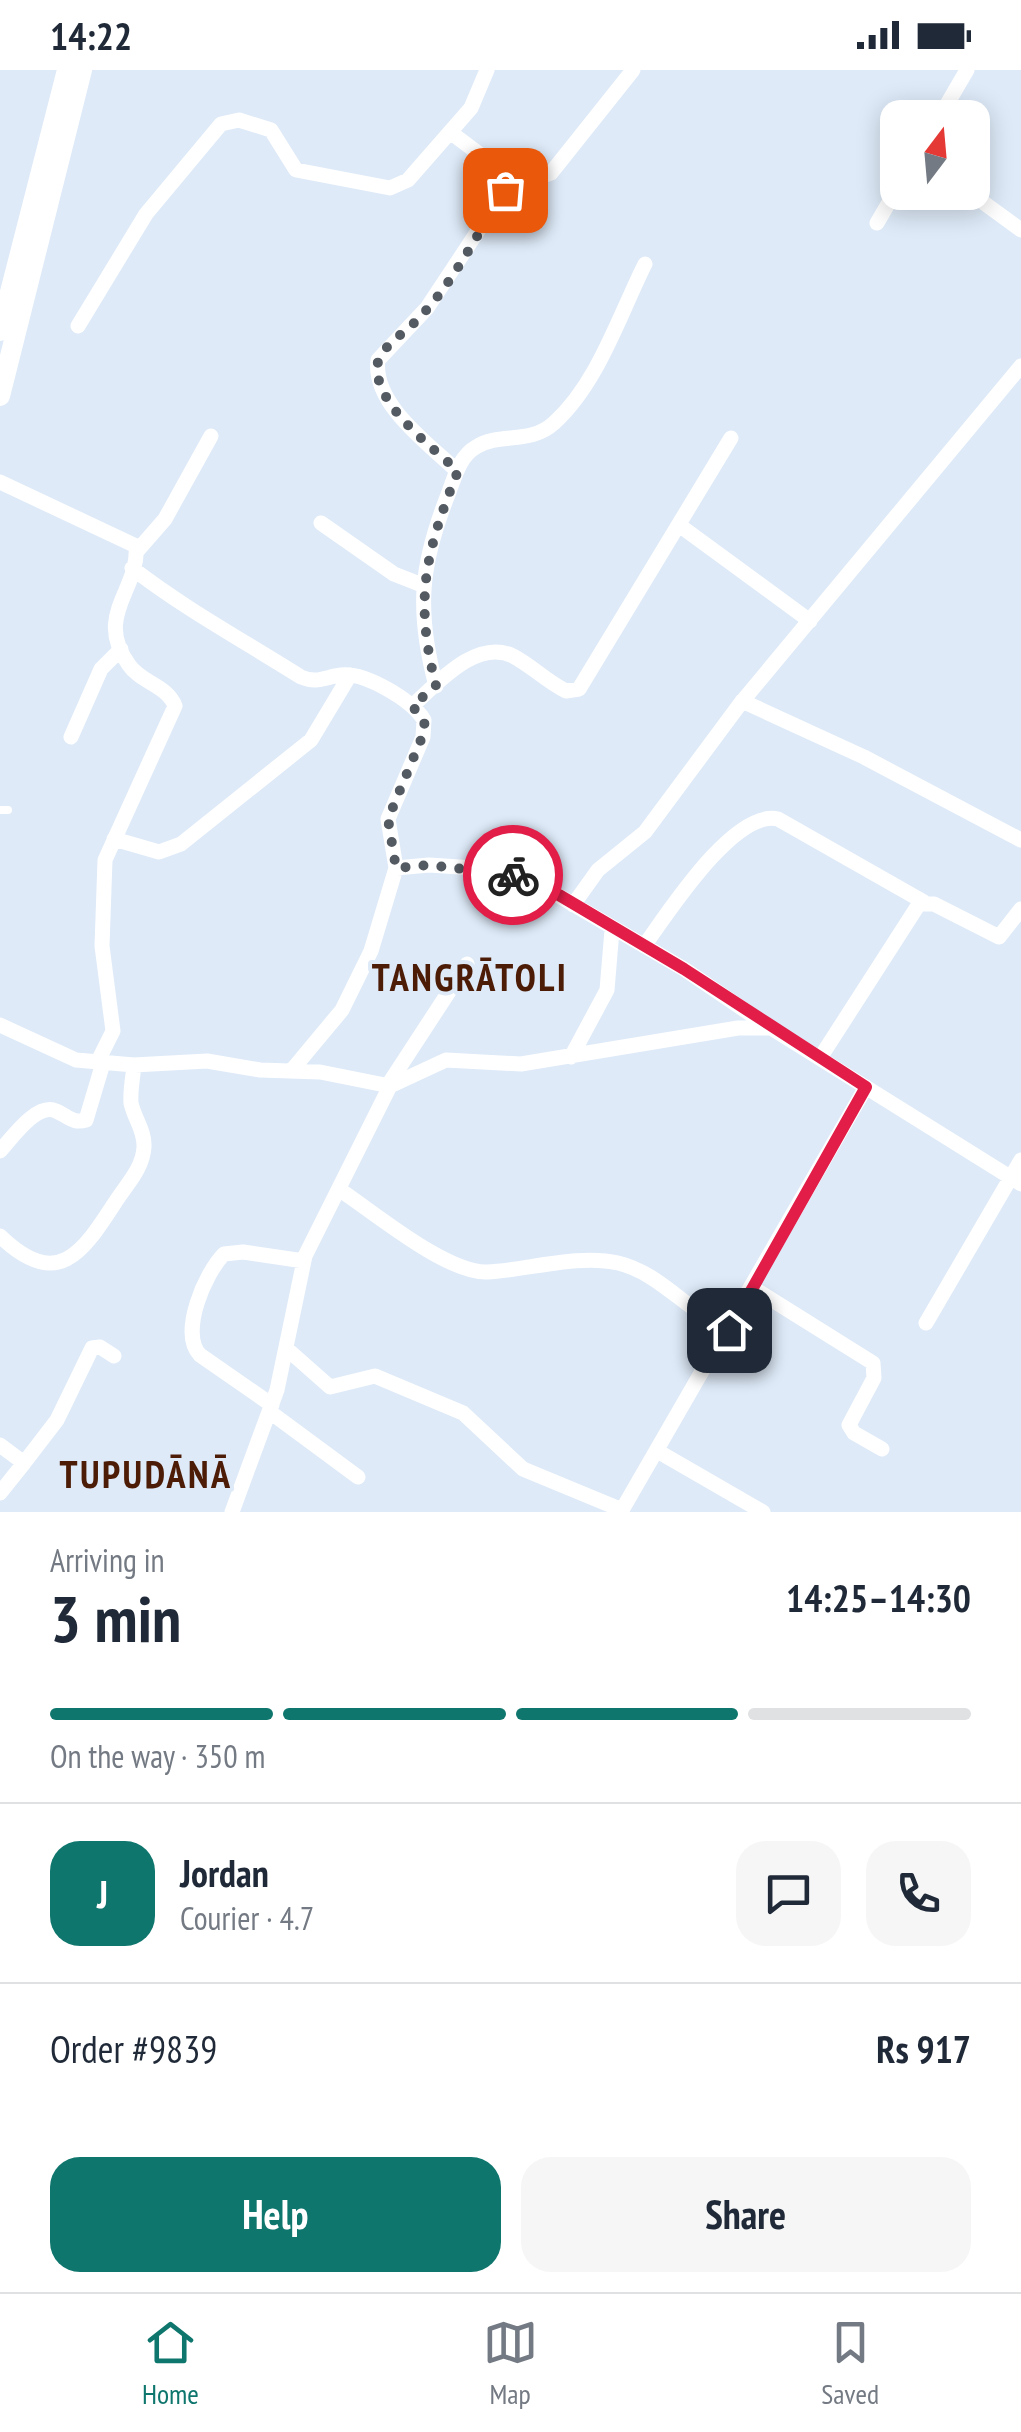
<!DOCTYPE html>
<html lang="en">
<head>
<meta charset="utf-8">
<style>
  :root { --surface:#fff; --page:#f6f6f7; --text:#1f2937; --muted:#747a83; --line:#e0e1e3; --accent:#0f766e }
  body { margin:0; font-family:"PT Sans Narrow",sans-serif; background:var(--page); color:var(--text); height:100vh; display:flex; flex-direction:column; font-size:38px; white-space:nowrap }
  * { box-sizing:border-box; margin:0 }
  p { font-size:32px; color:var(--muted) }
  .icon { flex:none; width:55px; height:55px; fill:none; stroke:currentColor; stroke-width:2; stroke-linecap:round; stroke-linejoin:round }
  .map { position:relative; height:1442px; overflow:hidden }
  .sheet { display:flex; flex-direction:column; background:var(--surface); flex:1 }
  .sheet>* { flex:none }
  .needle { width:65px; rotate:16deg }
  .controls { position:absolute; left:880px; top:30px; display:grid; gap:20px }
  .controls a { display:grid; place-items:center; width:110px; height:110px; border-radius:20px; background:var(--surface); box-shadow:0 5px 25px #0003; font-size:50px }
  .pin { position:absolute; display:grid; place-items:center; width:85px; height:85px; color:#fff; margin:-42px; border-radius:20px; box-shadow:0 5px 15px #0006 }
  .courier { position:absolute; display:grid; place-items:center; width:100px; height:100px; margin:-50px; border:8px solid #e11d48; border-radius:50%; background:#fff; color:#222; box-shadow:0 2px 12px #0007 }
  .summary em { font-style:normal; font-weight:600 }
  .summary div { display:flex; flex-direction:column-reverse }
  .summary { display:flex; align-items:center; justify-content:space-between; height:170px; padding:0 50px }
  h1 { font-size:65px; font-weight:600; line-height:75px }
  .bar { display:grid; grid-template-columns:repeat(4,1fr); gap:15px 10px; align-content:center; height:120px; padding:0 50px }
  .bar i { height:12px; border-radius:8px; background:var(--line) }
  .bar .selected { background:var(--accent) }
  .bar p { grid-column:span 4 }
  .line { display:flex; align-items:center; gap:25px; padding:0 50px; border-top:2px solid var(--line) }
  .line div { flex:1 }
  .round { display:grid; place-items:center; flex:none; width:105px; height:105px; border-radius:30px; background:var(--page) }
  .action { display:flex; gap:20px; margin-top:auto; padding:20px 50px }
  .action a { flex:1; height:115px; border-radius:30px; background:var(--accent); color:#fff; font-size:40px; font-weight:600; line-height:115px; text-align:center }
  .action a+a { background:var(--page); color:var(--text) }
  .status { display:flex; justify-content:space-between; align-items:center; height:70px; padding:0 50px; background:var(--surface); direction:ltr }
  .status svg { height:28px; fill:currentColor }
  .menu { display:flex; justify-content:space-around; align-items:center; height:140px; border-top:2px solid var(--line); background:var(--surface); font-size:28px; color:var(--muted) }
  .menu a { display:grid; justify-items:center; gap:5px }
  .menu .selected { color:var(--accent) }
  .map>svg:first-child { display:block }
</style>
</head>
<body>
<div class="status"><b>14:22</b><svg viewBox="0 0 49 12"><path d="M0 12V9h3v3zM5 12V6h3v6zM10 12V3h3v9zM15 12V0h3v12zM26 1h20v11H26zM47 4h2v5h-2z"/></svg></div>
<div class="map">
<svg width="1021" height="1442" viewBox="0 0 1021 1442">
  <rect width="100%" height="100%" fill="#deeaf8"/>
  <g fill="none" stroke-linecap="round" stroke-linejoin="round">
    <!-- service -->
    <path stroke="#fff" stroke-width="8" d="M0 740H8"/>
    <!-- minor -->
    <path stroke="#fff" stroke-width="15" d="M939 48 967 0
      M450 62 517 112
      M969 122 1021 160
      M877 153 898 117
      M78 256 146 144 221 54 239 50 271 60 296 100 390 118 408 110 471 38 487 0
      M457 401C429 374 372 334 378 290L427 238 505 120 551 103 633 0
      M0 412 136 476C140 520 93 545 129 595 141 613 167 615 175 636L105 790 102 876 113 961 97 993
      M321 453 394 504 422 515
      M679 455 810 551
      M138 480 165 449 211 366
      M132 498C185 539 244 571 301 607 317 614 325 607 341 605 365 602 412 630 424 650L423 667 388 749 396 798 371 881 342 940 292 1000
      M436 616C416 540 420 495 449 422 455 406 460 386 476 377 500 362 530 375 554 353 598 313 619 246 645 194
      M742 631 864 687 1021 770
      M412 636C437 614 476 568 513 586 532 596 547 612 566 621L579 619 731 368
      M71 667 101 599 121 579
      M114 769 159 782 181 774 311 670 350 605
      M396 798 429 795 490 799 540 815 684 899 771 958
      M573 835 598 800 645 762 740 634 1021 296
      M644 876C668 843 734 739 778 749L924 832
      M0 955 76 990 134 995 207 991 260 1000 320 1002 390 1016 305 1186 277 1320 232 1442
      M571 987 607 920 612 860
      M820 988 919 834H934L999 867 1021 839
      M388 1015 467 894
      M390 1016 446 990 521 994 738 958H771L1021 1114
      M0 1081C12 1068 37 1032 56 1041 68 1046 73 1054 86 1050L103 993
      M340 1120C375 1143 446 1203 487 1202 528 1200 578 1184 618 1193 661 1203 689 1244 729 1259
      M0 1166C58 1222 83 1182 116 1131 127 1114 143 1098 144 1077 145 1061 134 1048 131 1033 130 1021 133 1007 134 995
      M753 1218 873 1293 874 1308 849 1355 854 1363 882 1379
      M926 1253 1021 1090
      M287 1279 330 1317 375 1306 463 1343 523 1399 622 1440 866 1017
      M272 1335 200 1285C179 1263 205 1203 224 1184L243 1182 304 1191
      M270 1342 358 1407
      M0 1375 24 1393 0 1423
      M659 1382 763 1442
      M24 1393 57 1350 92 1278 100 1277 114 1286"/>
    <!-- secondary -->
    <path stroke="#fff" stroke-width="20" d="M0 261 67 0
      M0 326 82 0"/>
  </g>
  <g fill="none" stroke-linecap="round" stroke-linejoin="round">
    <!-- done -->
    <path stroke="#545a62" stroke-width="10" stroke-dasharray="0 18" d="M505 120C478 162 454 212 419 248 406 263 376 278 377 300 380 339 431 376 458 401 425 483 414 529 436 616L412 636 424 650 425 660 388 749 396 798 429 795 513 805"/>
    <!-- route -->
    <path stroke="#e11d48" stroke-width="12" d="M513 805 559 825 684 899 866 1017 729 1260"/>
  </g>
  <g text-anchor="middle" stroke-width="8" stroke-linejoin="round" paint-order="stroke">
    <!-- district labels -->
    <g font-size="38" font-weight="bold" letter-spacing="2.5" fill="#4c1c06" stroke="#deeaf8">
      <text x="470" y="921">TANGRĀTOLI</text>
      <text x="146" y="1418">TUPUDĀNĀ</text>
    </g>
  </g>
</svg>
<div class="controls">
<a><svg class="needle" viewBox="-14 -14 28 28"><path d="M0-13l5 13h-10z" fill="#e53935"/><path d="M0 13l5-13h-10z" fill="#747a83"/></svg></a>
</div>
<div class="pin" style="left:505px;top:120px;background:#ea580c"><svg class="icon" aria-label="bag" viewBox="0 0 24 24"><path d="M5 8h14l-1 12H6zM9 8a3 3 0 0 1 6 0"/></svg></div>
<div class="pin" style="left:729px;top:1260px;background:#1f2937"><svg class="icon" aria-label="home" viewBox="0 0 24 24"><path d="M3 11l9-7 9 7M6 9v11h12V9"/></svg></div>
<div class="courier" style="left:513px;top:805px"><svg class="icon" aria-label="bike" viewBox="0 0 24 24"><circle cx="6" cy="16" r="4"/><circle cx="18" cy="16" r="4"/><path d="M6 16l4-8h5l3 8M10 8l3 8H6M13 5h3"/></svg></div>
</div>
<section class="sheet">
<div class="summary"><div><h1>3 min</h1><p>Arriving in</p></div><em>14:25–14:30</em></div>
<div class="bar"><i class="selected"></i><i class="selected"></i><i class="selected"></i><i></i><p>On the way · 350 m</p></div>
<div class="line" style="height:180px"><b class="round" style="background:var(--accent);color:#fff">J</b><div><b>Jordan</b><p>Courier · 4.7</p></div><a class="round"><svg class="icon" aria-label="chat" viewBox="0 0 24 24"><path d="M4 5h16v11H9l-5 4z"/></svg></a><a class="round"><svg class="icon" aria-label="phone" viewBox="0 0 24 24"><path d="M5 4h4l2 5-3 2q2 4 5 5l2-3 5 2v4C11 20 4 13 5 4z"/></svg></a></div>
<div class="line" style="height:130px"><div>Order #9839</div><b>Rs 917</b></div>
<div class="action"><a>Help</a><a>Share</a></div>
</section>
<nav class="menu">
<a class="selected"><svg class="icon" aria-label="home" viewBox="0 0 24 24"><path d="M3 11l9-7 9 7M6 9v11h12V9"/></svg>Home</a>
<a><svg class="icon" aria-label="map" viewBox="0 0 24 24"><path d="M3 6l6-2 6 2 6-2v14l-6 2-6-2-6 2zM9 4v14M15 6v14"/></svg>Map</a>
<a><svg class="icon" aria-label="saved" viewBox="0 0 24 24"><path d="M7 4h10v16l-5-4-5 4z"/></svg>Saved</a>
</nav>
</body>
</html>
